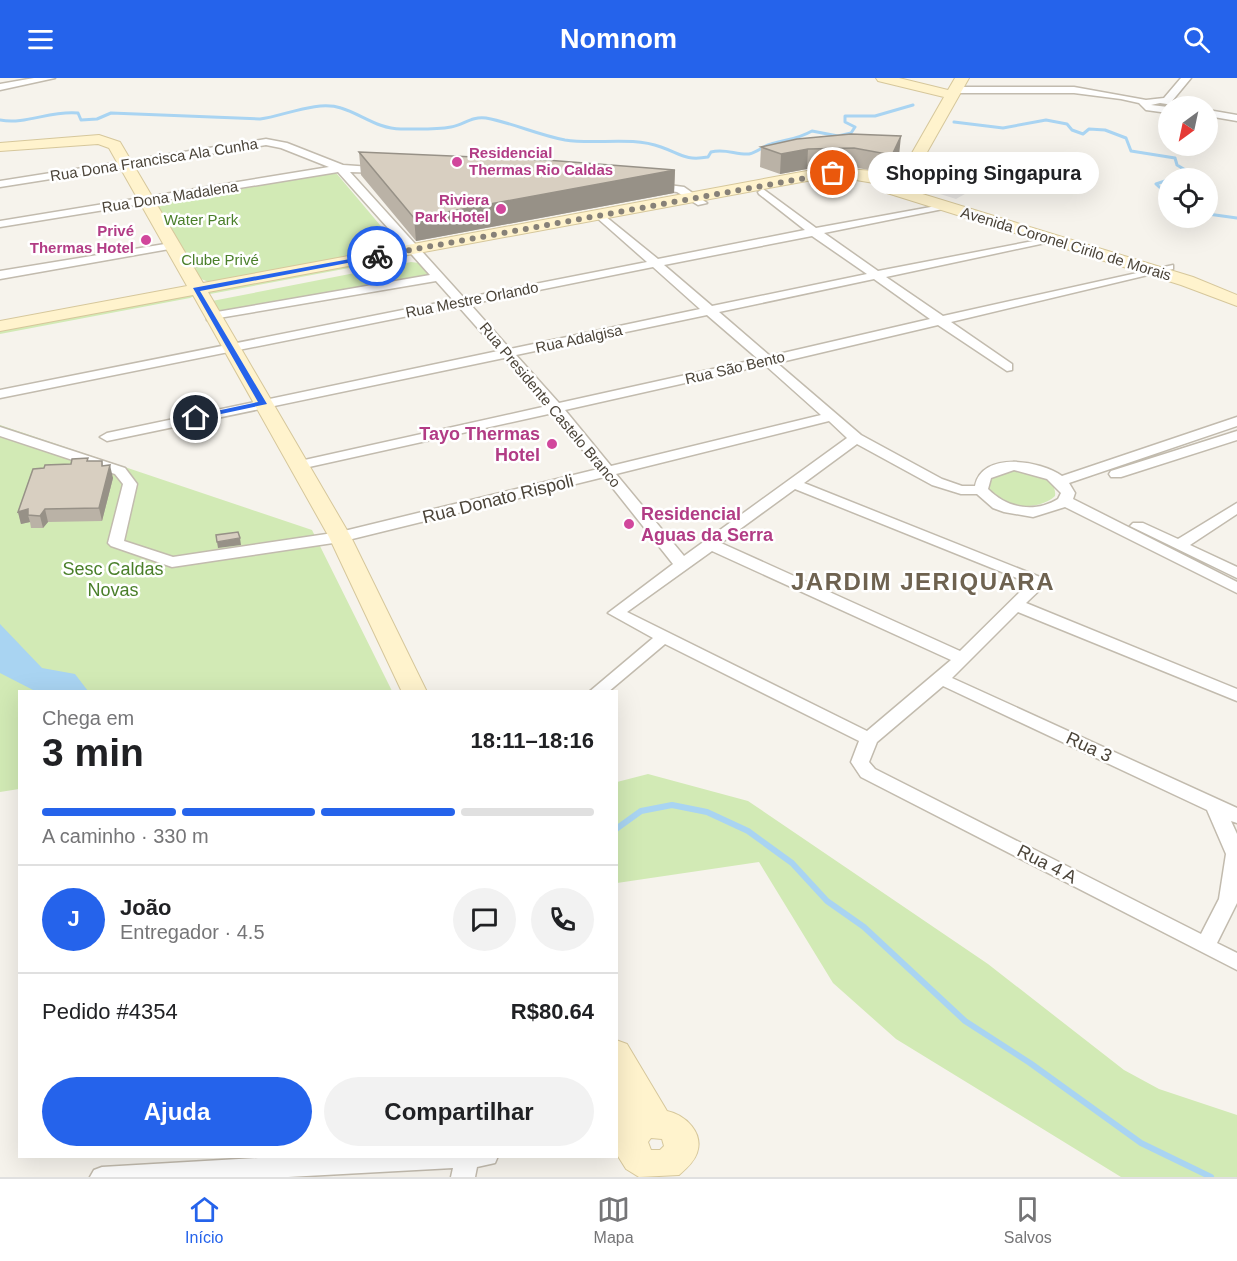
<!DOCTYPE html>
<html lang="pt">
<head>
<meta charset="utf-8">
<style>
  :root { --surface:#fff; --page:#f2f2f2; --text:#202124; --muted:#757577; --line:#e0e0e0; --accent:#2563eb }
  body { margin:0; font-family:Arial,sans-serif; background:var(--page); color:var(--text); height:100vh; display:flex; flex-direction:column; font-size:22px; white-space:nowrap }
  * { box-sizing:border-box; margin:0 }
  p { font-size:20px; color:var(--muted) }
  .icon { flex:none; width:33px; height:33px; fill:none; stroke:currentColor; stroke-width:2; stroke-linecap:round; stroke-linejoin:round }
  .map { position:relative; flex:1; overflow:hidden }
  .drawer { position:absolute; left:18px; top:612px; width:600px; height:468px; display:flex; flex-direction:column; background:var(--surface); border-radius:0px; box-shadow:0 6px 24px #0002 }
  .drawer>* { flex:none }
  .needle { width:39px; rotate:213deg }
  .buttons { position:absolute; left:1158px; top:18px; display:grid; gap:12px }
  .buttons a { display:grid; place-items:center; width:60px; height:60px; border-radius:50%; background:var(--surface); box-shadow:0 6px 24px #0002; font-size:30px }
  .pin { position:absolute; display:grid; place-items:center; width:51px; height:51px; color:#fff; margin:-26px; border:3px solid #fff; border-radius:50%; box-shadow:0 2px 6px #0007 }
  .courier { position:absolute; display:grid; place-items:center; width:60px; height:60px; margin:-30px; border:4px solid #2563eb; border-radius:50%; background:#fff; color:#222; box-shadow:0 2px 8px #0007 }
  .bubble { position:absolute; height:42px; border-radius:21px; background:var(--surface); box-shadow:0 6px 24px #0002; font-size:20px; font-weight:600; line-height:42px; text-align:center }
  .headline em { font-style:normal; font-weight:600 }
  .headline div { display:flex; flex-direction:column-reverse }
  .headline { display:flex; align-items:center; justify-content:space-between; height:102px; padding:0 24px }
  h1 { font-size:39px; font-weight:600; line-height:45px }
  .bar { display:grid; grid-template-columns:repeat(4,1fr); gap:9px 6px; align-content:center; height:72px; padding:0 24px }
  .bar i { height:8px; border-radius:4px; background:var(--line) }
  .bar .active { background:var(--accent) }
  .bar p { grid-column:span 4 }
  .line { display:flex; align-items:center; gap:15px; padding:0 24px; border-top:2px solid var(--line) }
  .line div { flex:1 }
  .round { display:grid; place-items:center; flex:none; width:63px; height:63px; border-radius:32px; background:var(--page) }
  .primary-button { display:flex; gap:12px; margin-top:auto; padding:12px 24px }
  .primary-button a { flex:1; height:69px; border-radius:36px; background:var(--accent); color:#fff; font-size:24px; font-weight:600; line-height:69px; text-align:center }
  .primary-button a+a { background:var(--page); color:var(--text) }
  header { display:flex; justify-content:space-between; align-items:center; height:78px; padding:0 24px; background:var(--accent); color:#fff; font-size:27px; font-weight:600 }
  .tab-bar { display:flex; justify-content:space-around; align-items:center; height:84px; border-top:2px solid var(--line); background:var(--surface); font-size:16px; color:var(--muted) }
  .tab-bar a { display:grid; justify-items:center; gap:3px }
  .tab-bar .active { color:var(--accent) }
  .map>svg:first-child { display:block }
</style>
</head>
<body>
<header><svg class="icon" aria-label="menu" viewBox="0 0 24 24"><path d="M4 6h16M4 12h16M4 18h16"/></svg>Nomnom<svg class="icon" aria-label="search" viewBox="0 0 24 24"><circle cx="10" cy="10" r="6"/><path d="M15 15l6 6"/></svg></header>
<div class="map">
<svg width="1237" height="1099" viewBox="0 0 1237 1099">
  <rect width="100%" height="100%" fill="#f6f3ec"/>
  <!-- green -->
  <path fill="#d2eab5" d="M329 95 337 96 396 166 390 170 209 204 201 201 157 126Z
    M405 177 408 179 210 216 205 214Z
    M411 184 419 185 429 197 217 236 212 223Z
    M192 217 194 218 190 220 0 256V251Z
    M0 347 312 452 392 613 20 614 19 711 0 714Z
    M1005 393C1021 392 1058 395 1055 418 1040 434 990 432 988 405L990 400Z
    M648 696 748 723 988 886 1124 992 1159 1011 1237 1037V1099H1121L896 961 833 905 759 784 617 805V704Z"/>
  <!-- parking -->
  <path fill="#e5e3e0" d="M966 102 981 107 956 121 940 116Z"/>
  <!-- water -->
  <path fill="#a9d4f2" d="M0 546 42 590 75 596 88 613H35L0 595Z"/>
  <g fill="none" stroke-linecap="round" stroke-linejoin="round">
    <!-- stream-far1 -->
    <path stroke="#a9d4f2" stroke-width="3" d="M0 42C26 47 51 32 78 35L81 42 97 41 111 35 260 41C284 38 317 22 341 30 361 36 378 51 401 51 417 51 435 52 451 49 464 47 471 38 486 40 513 45 538 57 565 62 596 67 630 58 661 69 681 76 685 83 708 79L711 74C725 70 736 77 749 76 758 74 763 68 771 66 787 61 796 62 812 53L838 58 851 55 855 49 845 44V38H875L913 27
      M954 44 1003 50 1046 42 1067 46 1072 52 1083 56 1089 51 1105 52 1126 60 1131 73 1175 80 1177 87 1187 93 1183 99 1175 100
      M1168 102 1156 106 1168 117
      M1208 136 1237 140"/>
    <!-- stream -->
    <path stroke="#a9d4f2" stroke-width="6" d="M616 751 641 733 672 727 707 734 748 753 792 785 827 823 864 849 965 943 1030 985 1141 1065 1211 1099"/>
    <defs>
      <path id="street" d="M34 0H55L0 12V6Z
        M1181 0H1191L1172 23 1180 28 1160 25 1151 27 1168 29V35L1146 32 1139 25 1121 21 1074 15H955L950 12 955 9H1074L1146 22 1164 20Z
        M1208 32 1237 37V43L1208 38Z
        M266 61 287 65 343 87 386 90 387 92 382 95 350 94 464 220 647 184 596 139V135L600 134 658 181 805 152 759 116 758 114 763 111 816 150 947 126 948 128 943 131 824 155 878 193 1054 159 1056 161 1050 164 886 199 943 238 1173 187V191L951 244 1012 286V292L1007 293 938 247 777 285 861 357 942 401 962 408H975C982 373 1040 382 1062 398L1237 339V348L1069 405 1075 415 1073 421 1237 504V515L1065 429 1033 439 1004 434 993 430 977 416H961L932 407 857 366 804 405 1045 501 1047 504 1045 507 1026 525 1237 611V623L1018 534 952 600 1237 730V745L1231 743 1237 756V825L1217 865 1237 875V892L861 699 851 684 859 663 665 566 608 614H589L653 560 608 535 673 486 604 399 340 464 172 489 111 468 108 465 123 406 115 396 0 358V349L125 390 137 406 124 463 173 479 340 454 598 391 553 335 300 391 293 387 300 383 547 328 504 280 107 363 100 359 107 355 498 273 458 228 0 320V312L453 222 436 203 207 242V236L211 235 430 197 338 94 0 149V143L329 89 281 70 266 67 0 109V103ZM812 158 867 196 712 228 664 187ZM653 189 700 231 510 271 470 226ZM874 201 930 241 770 278 719 234ZM707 237 758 281 559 325 516 277ZM765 287 821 337 611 388 565 332ZM829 343 847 360 684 478 616 396ZM1014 392 1047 401 1061 415 1058 421C1035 435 1008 431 988 411L991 400ZM795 411 1029 505 960 573 721 465ZM712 473 951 582 867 653 627 534ZM943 608 1207 732 1226 776 1219 821 1201 856 875 691 869 684 877 664Z
        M653 105 684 109 707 125 698 127 677 114 649 110V106Z
        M171 165 175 166V170L0 201V193Z
        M1237 353V362L1121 399H1111L1109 396 1111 393Z
        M1237 425V436L1190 467 1237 489V500L1130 448 1133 445H1143L1178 461Z
        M292 1078H498L495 1085 477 1089 475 1099H451L453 1090 288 1099H90L94 1092 102 1089Z"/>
      <path id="secondary" d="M876 0H899L948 12 955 0H969L909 106H899L896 103 944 19 878 3Z
        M99 57 120 64 203 205 807 93C826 92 880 87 894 102L886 107 844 100 807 103 208 214 351 459 427 614H402L329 459 193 217 0 253V243L187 208 109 70 98 66 0 73V65Z
        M893 107 1193 199 1237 217V228L1181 207 887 115 885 112 887 109Z
        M616 962 627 966 667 1033C686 1037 704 1055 697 1075 694 1084 686 1091 679 1097L639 1099 626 1091 616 1075ZM651 1060 662 1061 664 1068 660 1072H651L648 1064Z"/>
    </defs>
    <!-- street casing -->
    <use href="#street" stroke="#c2bbae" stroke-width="3"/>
    <!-- secondary casing -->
    <use href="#secondary" stroke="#d6c79b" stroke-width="2"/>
    <!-- street -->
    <use href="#street" fill="#fff" fill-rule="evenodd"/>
    <!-- secondary -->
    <use href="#secondary" fill="#fff3cd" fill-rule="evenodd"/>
  </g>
  <!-- wall -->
  <path fill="#bab2a6" d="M851 56 899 78 890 96 853 89 807 91 780 96 760 89 761 69Z
    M359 74 675 92 674 115 416 163 361 97Z
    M916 92 965 103 940 116 914 107Z
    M88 380V383H102L103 388 113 400 102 443 48 444 43 450H31L30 444 21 446 18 434 44 390 71 386Z"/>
  <!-- shaded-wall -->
  <path fill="#979187" d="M901 58 899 78 890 96 892 77Z
    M808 71 807 91 780 96 781 76Z
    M967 88 965 103 940 116 942 101Z
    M675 92 674 115 416 163 414 140Z
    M110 387 113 400 102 443 99 430Z
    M28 431V437L30 444 21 446 18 434Z
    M45 431 48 444 43 450 40 438Z
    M240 460 241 467 218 470 217 464Z"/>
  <!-- building -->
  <path fill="#d8cfc1" stroke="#979187" stroke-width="1.5" d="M851 56 901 58 892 77 854 70 808 71 781 76 761 69 797 61Z
    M359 74 546 82 675 92 414 140Z
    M940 80 967 88 942 101 916 92Z
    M88 380 87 383H102V388L110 387 99 430 45 431 40 438 28 437V431L18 434 33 391 44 390 45 387 71 386 72 381Z
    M238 454 240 460 217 464 216 457Z"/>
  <!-- route -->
  <path fill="#2563eb" d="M377 176 379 179 200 213 267 326 193 342V338L258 324 193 210Z"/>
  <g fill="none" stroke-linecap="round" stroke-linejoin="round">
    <!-- done -->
    <path stroke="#878178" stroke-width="6" stroke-dasharray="0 10.8" d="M377 178 833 95"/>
  </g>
  <!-- markers -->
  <g fill="#d1479c" stroke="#fff" stroke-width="2">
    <circle cx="457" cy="84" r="6"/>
    <circle cx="501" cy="131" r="6"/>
    <circle cx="146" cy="162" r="6"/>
    <circle cx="552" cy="366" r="6"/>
    <circle cx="629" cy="446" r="6"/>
  </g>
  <g text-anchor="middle" stroke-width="5" stroke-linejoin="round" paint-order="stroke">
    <!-- far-hotel labels -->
    <g font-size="15" font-weight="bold" fill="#b23c85" stroke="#fff" text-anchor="end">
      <text x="469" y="80" text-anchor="start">Residencial<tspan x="469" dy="17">Thermas Rio Caldas</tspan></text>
      <text x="489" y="127">Riviera<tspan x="489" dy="17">Park Hotel</tspan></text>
      <text x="134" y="158">Privé<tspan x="134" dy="17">Thermas Hotel</tspan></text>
    </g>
    <!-- far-street labels -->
    <g font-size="15" fill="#4b4439" stroke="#fff">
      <text transform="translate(154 82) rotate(-9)" y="5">Rua Dona Francisca Ala Cunha</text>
      <text transform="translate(170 119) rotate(-9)" y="5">Rua Dona Madalena</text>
      <text transform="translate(1066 166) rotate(17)" y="5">Avenida Coronel Cirilo de Morais</text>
      <text transform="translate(472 222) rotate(-11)" y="5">Rua Mestre Orlando</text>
      <text transform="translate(579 261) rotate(-12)" y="5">Rua Adalgisa</text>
      <text transform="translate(735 290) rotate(-13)" y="5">Rua São Bento</text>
      <text transform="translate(550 327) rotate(50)" y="5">Rua Presidente Castelo Branco</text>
    </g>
    <!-- far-park labels -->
    <g font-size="15" fill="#4a7f2a" stroke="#fff">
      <text x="201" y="147">Water Park</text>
      <text x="220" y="187">Clube Privé</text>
    </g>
    <!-- hotel labels -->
    <g font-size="18" font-weight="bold" fill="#b23c85" stroke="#fff" text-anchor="end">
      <text x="540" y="362">Tayo Thermas<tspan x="540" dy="21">Hotel</tspan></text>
      <text x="641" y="442" text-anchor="start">Residencial<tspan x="641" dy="21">Aguas da Serra</tspan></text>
    </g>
    <!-- street labels -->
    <g font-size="18" fill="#4b4439" stroke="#fff">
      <text transform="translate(498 421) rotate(-14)" y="6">Rua Donato Rispoli</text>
      <text transform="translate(1089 669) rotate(25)" y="6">Rua 3</text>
      <text transform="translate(1047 786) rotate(27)" y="6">Rua 4 A</text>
    </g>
    <!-- park labels -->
    <g font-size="18" fill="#4a7f2a" stroke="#fff">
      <text x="113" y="497">Sesc Caldas<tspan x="113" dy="21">Novas</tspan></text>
    </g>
    <!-- district labels -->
    <g font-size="24" font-weight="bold" letter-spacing="1.5" fill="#6e6250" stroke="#fff">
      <text x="923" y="512">JARDIM JERIQUARA</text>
    </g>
  </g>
</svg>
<div class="buttons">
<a><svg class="needle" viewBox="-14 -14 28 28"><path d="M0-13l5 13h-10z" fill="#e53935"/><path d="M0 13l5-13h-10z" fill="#757577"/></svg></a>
<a><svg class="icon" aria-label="locate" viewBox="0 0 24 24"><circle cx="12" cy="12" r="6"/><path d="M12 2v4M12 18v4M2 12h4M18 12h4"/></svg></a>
</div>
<div class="pin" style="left:833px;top:95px;background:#ea580c"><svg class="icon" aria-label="bag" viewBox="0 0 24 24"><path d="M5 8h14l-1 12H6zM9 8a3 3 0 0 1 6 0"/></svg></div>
<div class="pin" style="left:196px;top:340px;background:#1f2937"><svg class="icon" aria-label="home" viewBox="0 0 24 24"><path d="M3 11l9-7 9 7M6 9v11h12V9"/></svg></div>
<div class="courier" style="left:377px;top:178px"><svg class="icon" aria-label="bike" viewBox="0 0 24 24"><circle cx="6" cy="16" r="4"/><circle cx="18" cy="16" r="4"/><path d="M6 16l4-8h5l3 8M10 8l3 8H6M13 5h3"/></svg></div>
<div class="bubble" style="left:868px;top:74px;width:231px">Shopping Singapura</div>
<section class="drawer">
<div class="headline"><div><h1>3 min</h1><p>Chega em</p></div><em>18:11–18:16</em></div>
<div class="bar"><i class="active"></i><i class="active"></i><i class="active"></i><i></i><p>A caminho · 330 m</p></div>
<div class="line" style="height:108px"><b class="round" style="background:var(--accent);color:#fff">J</b><div><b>João</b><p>Entregador · 4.5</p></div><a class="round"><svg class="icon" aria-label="chat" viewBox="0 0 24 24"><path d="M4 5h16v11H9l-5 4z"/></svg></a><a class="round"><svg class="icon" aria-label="phone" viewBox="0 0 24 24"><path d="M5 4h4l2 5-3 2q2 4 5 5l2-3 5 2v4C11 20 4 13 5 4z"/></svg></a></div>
<div class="line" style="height:78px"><div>Pedido #4354</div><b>R$80.64</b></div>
<div class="primary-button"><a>Ajuda</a><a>Compartilhar</a></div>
</section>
</div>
<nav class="tab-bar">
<a class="active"><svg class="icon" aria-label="home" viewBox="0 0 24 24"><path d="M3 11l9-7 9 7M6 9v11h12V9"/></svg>Início</a>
<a><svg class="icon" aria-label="map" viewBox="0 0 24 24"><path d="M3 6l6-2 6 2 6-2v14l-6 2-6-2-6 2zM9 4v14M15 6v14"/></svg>Mapa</a>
<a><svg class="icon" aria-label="saved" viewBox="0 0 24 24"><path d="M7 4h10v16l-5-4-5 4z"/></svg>Salvos</a>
</nav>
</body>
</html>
